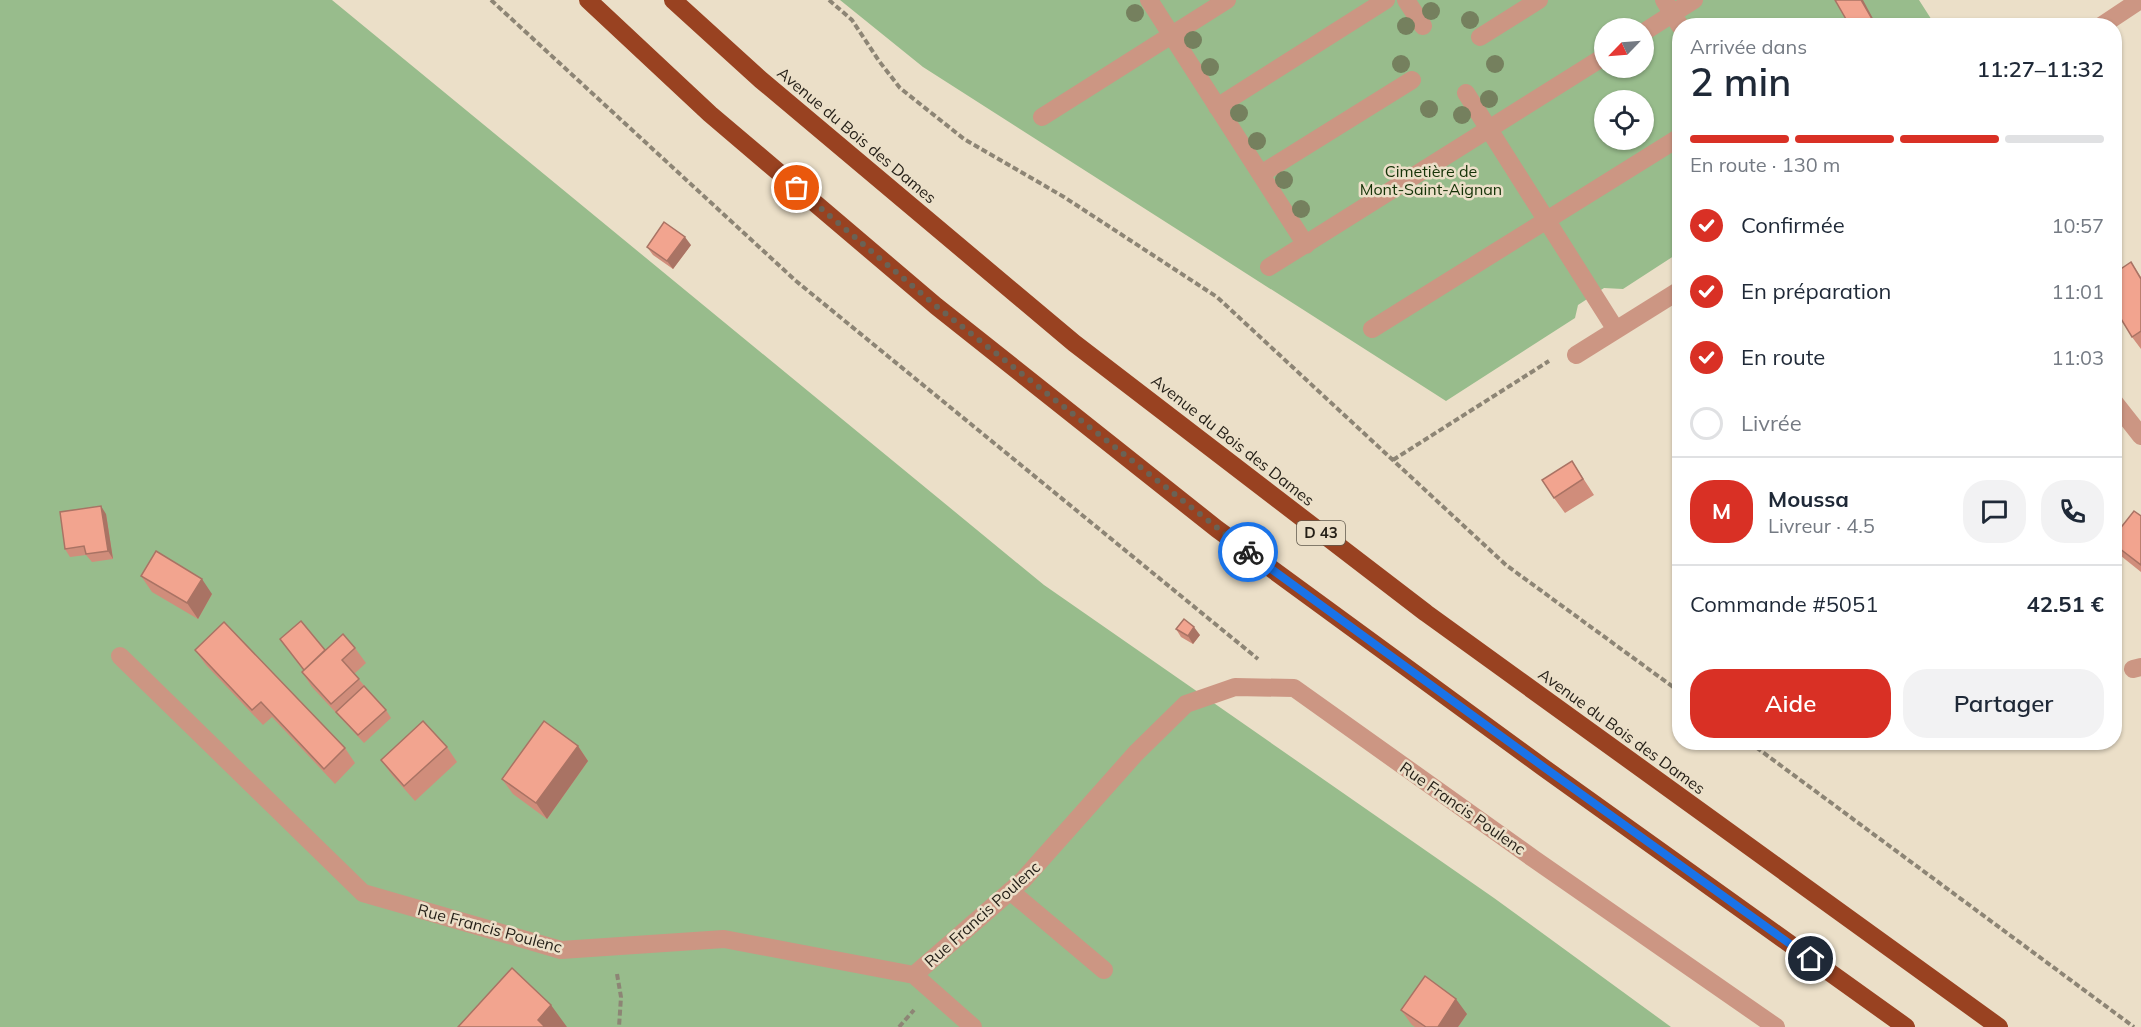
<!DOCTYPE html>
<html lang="fr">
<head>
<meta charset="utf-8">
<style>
  :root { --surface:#fff; --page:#f2f2f3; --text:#1f2937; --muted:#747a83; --line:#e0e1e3; --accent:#d93025 }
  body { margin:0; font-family:Mulish,sans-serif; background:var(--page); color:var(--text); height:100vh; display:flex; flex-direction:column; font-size:22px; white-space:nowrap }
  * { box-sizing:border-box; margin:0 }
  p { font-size:20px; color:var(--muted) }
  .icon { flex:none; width:33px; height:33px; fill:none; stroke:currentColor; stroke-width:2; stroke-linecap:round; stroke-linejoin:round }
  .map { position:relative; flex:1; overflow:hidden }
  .panel { position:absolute; left:1672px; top:18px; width:450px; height:732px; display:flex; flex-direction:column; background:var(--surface); border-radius:24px; box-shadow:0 2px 4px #0004 }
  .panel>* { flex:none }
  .needle { width:39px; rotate:245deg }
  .fabs { position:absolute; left:1594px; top:18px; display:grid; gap:12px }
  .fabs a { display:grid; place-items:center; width:60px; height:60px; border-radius:50%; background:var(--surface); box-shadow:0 2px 4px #0004; font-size:30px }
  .pin { position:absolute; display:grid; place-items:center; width:51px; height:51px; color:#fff; margin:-26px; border:3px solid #fff; border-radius:50%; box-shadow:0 2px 6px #0007 }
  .courier { position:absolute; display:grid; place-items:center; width:60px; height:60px; margin:-30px; border:4px solid #1a73e8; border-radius:50%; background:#fff; color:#222; box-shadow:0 2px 8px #0007 }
  .summary em { font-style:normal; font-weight:600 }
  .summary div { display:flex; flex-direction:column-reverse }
  .summary { display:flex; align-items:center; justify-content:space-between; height:102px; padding:0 18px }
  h1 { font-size:39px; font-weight:600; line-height:45px }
  .bar { display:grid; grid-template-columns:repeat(4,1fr); gap:9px 6px; align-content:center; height:72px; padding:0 18px }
  .bar i { height:8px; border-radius:4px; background:var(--line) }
  .bar .current { background:var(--accent) }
  .bar p { grid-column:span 4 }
  .line { display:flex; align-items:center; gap:15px; padding:0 18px; border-top:2px solid var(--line) }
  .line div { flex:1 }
  .round { display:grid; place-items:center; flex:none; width:63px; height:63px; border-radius:24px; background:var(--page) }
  ol { padding:0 18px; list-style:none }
  li { display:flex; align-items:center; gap:18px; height:66px }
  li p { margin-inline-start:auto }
  li .icon { padding:6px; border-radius:50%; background:var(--accent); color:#fff; stroke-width:4 }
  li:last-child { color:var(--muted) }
  li i { width:33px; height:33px; border:3px solid var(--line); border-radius:50% }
  .cta { display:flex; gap:12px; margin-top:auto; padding:12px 18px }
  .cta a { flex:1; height:69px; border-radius:24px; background:var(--accent); color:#fff; font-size:24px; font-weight:600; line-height:69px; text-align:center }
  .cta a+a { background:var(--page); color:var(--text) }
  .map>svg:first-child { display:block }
</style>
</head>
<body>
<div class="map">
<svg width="2141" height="1027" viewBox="0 0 2141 1027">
  <rect width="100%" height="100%" fill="#ebdfc8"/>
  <!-- green -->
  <path fill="#98bc8c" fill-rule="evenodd" d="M0 0H332L1044 585 1494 898 1671 1027H0Z
    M840 0H1919L1935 25 1680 26V252L1623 289 1604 288 1578 305 1575 318 1446 401 923 67ZM1605 28H1644V68H1605ZM1605 100H1644V140H1605Z"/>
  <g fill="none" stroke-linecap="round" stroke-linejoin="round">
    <!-- path -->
    <path stroke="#8d8575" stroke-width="4" stroke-dasharray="6 3" stroke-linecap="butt" d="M491 0 796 281 1258 659
      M829 0 852 20 879 61 900 88 964 139 1064 197 1217 297 1506 565 1680 692
      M1393 460 1549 361
      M1749 742 2134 1027
      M617 974 621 997 619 1027
      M899 1027 914 1010"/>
    <!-- minor -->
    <path stroke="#cc9683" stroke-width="18" d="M1149 0 1306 245
      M1406 0 1423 26
      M1664 0 1680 26
      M2101 26 2140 0
      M1644 32 1694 0
      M1480 37 1539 0
      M1466 93 1616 330
      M1217 107 1386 0
      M1042 117 1227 0
      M1261 174 1412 80
      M1269 267 1605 56
      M1372 329 1680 137
      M1576 355 1680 290
      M2115 403 2141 436
      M120 656 363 893 561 950 724 939 914 975 1023 880 1136 753 1186 704 1235 687 1294 688 1534 859 1776 1027
      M2133 669 2141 667
      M1010 891 1104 970
      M914 975 973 1027"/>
    <!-- highway -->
    <path stroke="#994221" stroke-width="18" d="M588 0 710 114 936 306 1217 529 1544 768 1906 1027
      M673 0 761 80 1074 343 1426 613 1999 1027"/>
  </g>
  <!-- trees -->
  <g fill="#75805e">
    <circle cx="1431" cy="11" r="9"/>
    <circle cx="1135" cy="13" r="9"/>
    <circle cx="1470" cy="20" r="9"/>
    <circle cx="1406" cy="26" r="9"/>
    <circle cx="1193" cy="40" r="9"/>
    <circle cx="1401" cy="64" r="9"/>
    <circle cx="1495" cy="64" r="9"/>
    <circle cx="1210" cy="67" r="9"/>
    <circle cx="1489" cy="99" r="9"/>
    <circle cx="1429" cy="109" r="9"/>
    <circle cx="1239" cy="113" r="9"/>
    <circle cx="1462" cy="115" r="9"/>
    <circle cx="1257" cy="141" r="9"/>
    <circle cx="1284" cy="180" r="9"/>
    <circle cx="1301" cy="209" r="9"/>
  </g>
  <!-- wall -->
  <path fill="#d08d7b" d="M691 245 673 269 653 255 647 247Z
    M2131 262 2141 277V349L2132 337Z
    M1572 461 1594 495 1565 513 1554 498Z
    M106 514 113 559 92 562 86 555 70 557 65 549Z
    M2141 516V572L2121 556 2115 548V535Z
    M141 576 212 594 198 619 152 592Z
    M1176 629 1200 635 1193 644 1181 637Z
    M280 639 325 650 355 648 366 663 354 674 386 710 391 718 364 743 312 687 302 672 303 670Z
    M195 650 345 748 355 763 335 784 272 717 263 725 206 665Z
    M2090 742H2106L2102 749Z
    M578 746 588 761 547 819 513 794 502 779Z
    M447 747 457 762 415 801 392 775 381 760Z
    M1401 1010 1467 1014 1458 1027H1415L1412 1025Z"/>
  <!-- shaded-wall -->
  <path fill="#a97364" d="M1861 0H1863L1877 26H1876Z
    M685 237 691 245 673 269 667 261Z
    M101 506 106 514 113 559 108 551Z
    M202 579 212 594 198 619 187 603Z
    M1194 627 1200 635 1193 644 1188 636Z
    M2115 706 2122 716 2115 727Z
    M2098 742H2106L2102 749Z
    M578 746 588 761 547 819 536 803Z
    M1456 999 1467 1014 1458 1027H1438Z
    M551 1005 567 1027H542L538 1020Z"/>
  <!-- building -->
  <path fill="#f2a48f" stroke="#a97364" stroke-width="1.5" d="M1835 0H1861L1876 26H1850Z
    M664 222 685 237 667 261 647 247Z
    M2131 262 2141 279V331L2132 337 2115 309V273Z
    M1572 461 1583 479 1554 498 1542 480Z
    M101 506 108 551 86 554 84 546 65 549 60 512Z
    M2134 511 2141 516V565L2115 545V535Z
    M156 551 202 579 187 603 141 576Z
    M1184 619 1194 627 1188 636 1176 629Z
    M301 621 325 650 304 670 280 639Z
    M224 622 345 748 324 769 261 702 252 710 195 650Z
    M343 634 355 648 342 660 359 679 331 704 302 672Z
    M364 686 386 710 358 735 336 712Z
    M423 721 447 747 404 786 381 760Z
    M544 721 578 746 536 803 502 779Z
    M512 968 551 1005 538 1020 545 1027H458Z
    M1425 976 1456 999 1438 1027H1426L1401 1010Z"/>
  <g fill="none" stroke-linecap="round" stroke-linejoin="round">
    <!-- done -->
    <path stroke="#6a6255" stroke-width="6" stroke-dasharray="0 10.8" d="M797 188 936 306 1248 552"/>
    <!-- route -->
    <path stroke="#1a73e8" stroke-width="8" d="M1248 552 1545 768 1811 959"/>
  </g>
  <g text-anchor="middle" stroke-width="5" stroke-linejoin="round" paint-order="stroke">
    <!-- shield labels -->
    <rect fill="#ebdfc8" stroke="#60594c" stroke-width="1.5" x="1297" y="521" width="48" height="24" rx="4.5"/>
    <g font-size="15" font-weight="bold" fill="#241f17">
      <text x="1321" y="538">D 43</text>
    </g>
    <!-- street labels -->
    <g font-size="16" fill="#241f17" stroke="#ebdfc8">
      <text transform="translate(857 135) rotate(40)" y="6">Avenue du Bois des Dames</text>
      <text transform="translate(1233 440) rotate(38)" y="6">Avenue du Bois des Dames</text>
      <text transform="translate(1622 731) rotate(36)" y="6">Avenue du Bois des Dames</text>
      <text transform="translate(1463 808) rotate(35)" y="6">Rue Francis Poulenc</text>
      <text transform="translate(982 914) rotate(-42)" y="6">Rue Francis Poulenc</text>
      <text transform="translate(490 928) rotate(15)" y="6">Rue Francis Poulenc</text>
    </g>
    <!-- park labels -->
    <g font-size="16" fill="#153308" stroke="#ebdfc8">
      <text x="1431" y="177">Cimetière de<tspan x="1431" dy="18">Mont-Saint-Aignan</tspan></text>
    </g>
  </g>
</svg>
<div class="fabs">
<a><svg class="needle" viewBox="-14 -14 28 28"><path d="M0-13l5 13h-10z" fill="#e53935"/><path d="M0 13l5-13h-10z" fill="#747a83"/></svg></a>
<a><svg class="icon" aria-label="locate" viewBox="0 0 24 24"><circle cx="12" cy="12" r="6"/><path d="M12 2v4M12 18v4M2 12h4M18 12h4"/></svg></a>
</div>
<div class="pin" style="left:797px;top:188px;background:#ea580c"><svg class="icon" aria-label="bag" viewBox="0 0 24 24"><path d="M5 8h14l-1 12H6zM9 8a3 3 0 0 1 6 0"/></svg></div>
<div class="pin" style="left:1811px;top:959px;background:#1f2937"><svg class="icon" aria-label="home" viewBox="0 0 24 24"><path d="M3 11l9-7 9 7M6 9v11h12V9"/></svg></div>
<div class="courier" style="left:1248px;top:552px"><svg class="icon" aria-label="bike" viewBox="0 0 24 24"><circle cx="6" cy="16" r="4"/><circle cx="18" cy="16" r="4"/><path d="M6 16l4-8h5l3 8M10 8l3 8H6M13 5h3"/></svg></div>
<section class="panel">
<div class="summary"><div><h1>2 min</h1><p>Arrivée dans</p></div><em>11:27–11:32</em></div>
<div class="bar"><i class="current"></i><i class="current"></i><i class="current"></i><i></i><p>En route · 130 m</p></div>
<ol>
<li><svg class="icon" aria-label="check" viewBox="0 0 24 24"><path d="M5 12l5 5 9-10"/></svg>Confirmée<p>10:57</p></li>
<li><svg class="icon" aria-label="check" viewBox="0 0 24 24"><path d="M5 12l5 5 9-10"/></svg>En préparation<p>11:01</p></li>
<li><svg class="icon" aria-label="check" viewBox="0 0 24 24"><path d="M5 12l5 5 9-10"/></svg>En route<p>11:03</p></li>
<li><i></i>Livrée</li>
</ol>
<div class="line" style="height:108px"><b class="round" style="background:var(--accent);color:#fff">M</b><div><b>Moussa</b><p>Livreur · 4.5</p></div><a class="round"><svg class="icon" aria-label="chat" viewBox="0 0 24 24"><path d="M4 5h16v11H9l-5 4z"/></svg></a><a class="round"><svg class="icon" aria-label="phone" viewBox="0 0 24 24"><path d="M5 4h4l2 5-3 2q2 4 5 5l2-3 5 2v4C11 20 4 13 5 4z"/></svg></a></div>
<div class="line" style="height:78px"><div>Commande #5051</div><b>42.51 €</b></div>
<div class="cta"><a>Aide</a><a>Partager</a></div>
</section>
</div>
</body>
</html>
